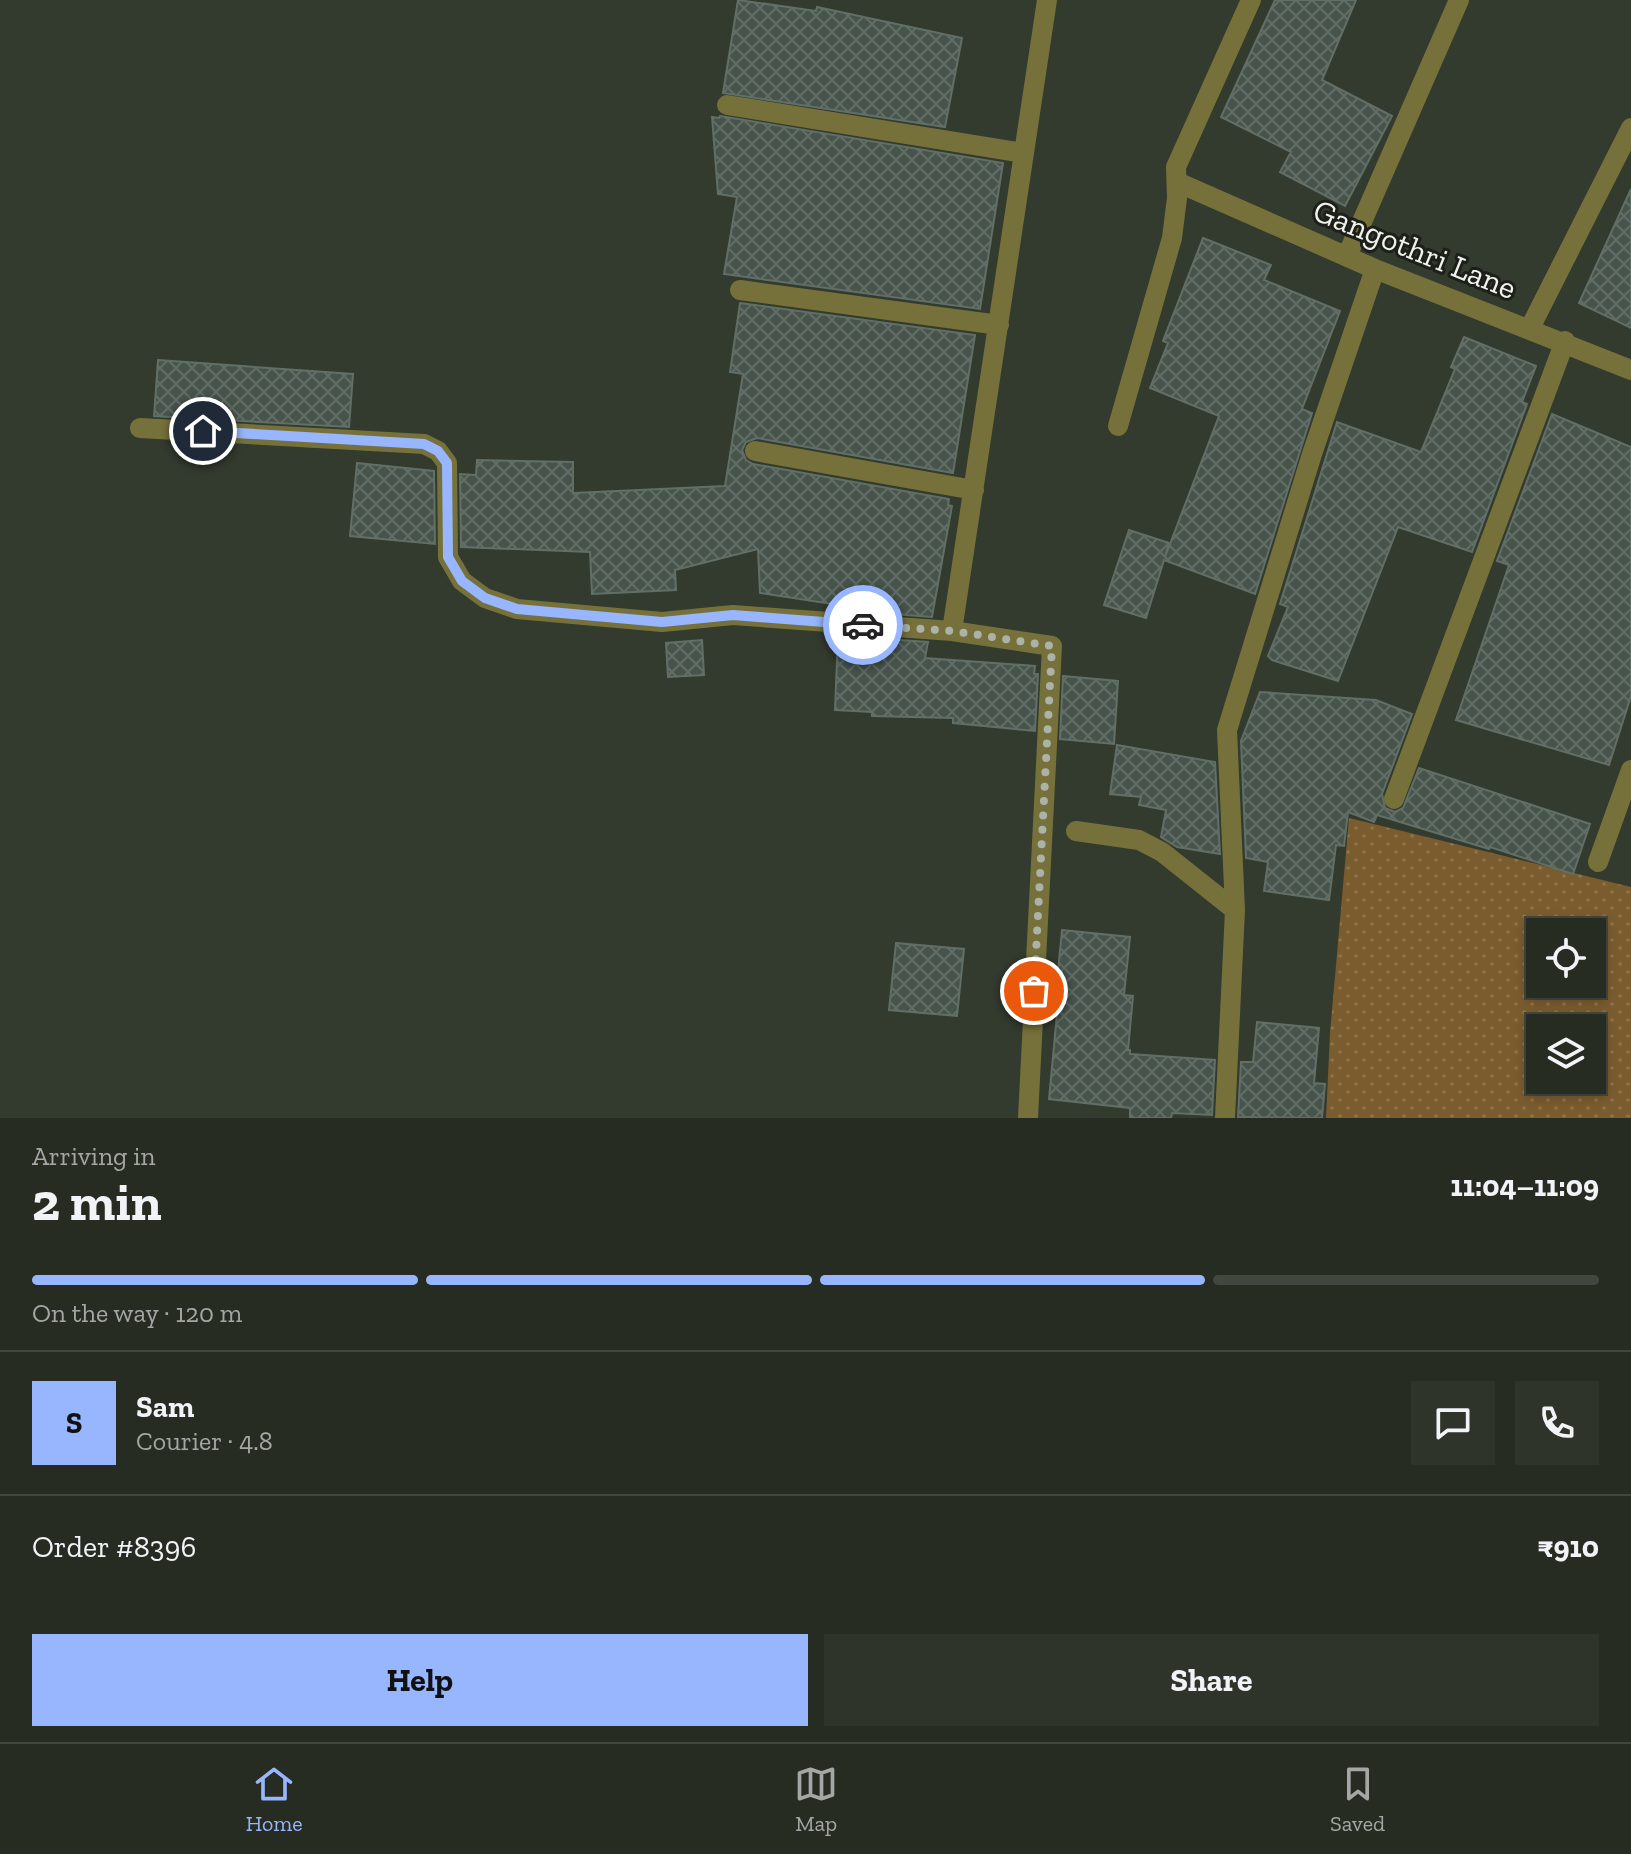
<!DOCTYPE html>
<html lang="en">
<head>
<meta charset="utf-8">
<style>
  :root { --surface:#262c22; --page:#2e342a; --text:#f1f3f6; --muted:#a4a7a5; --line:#424840; --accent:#97b6fd }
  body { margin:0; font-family:"Zilla Slab",serif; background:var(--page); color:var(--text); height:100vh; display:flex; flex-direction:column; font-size:30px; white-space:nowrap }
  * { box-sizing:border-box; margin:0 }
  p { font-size:26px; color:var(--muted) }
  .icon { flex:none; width:44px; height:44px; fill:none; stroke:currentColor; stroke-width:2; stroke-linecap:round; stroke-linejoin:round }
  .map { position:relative; height:1118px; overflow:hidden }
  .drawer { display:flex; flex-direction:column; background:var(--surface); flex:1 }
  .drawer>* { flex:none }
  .fabs { position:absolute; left:1526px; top:918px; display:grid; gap:16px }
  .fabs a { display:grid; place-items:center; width:80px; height:80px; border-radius:0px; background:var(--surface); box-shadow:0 4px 12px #0003,0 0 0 2px var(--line); font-size:40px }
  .pin { position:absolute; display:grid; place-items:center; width:68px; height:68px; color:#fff; margin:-34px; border:4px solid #fff; border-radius:50%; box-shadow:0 2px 8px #0007 }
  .courier { position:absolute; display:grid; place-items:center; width:80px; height:80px; margin:-40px; border:6px solid #97b6fd; border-radius:50%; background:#fff; color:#222; box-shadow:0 2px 10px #0007 }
  .headline em { font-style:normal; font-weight:700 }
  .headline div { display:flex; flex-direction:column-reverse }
  .headline { display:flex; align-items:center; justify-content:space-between; height:136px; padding:0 32px }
  h1 { font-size:52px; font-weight:700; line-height:60px }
  .bar { display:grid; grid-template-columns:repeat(4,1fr); gap:12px 8px; align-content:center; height:96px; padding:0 32px }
  .bar i { height:10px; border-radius:6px; background:var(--line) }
  .bar .selected { background:var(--accent) }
  .bar p { grid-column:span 4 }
  .line { display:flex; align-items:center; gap:20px; padding:0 32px; border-top:2px solid var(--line) }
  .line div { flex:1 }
  .round { display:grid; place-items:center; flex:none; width:84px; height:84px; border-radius:0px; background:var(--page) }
  .action { display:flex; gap:16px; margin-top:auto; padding:16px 32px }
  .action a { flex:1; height:92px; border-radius:0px; background:var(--accent); color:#111; font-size:32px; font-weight:700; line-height:92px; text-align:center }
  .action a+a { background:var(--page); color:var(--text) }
  .dock { display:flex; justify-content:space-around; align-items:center; height:112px; border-top:2px solid var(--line); background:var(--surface); font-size:22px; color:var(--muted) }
  .dock a { display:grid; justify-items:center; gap:4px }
  .dock .selected { color:var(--accent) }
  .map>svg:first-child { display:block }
</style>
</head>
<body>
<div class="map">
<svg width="1631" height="1118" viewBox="0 0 1631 1118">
  <defs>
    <pattern id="grass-dots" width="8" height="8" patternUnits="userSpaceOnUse" patternTransform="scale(2)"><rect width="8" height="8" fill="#7a5c2e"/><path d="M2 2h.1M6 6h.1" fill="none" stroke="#8d744c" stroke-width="1.8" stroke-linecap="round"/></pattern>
    <pattern id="building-cross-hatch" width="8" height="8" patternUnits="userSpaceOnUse" patternTransform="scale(2)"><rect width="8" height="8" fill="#47544c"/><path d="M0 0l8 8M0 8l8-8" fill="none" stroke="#626d66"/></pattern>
  </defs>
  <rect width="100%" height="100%" fill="#333a2e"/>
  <!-- grass -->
  <path fill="url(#grass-dots)" fill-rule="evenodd" d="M1349 818 1631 887V1118H1326L1330 1033ZM1540 932H1592V984H1540ZM1540 1028H1592V1080H1540Z"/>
  <!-- building -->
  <path fill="url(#building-cross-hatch)" stroke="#616f66" stroke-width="2" d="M738 0 816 11 817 7 962 38 945 127 723 93Z
    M1275 0H1356L1322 80 1392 116 1345 206 1280 172 1291 152 1221 117Z
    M720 116 1003 163 980 309 724 274 737 197 718 194 712 117 719 118Z
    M1631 189V328L1579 303Z
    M1203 238 1271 265 1264 280 1340 311 1302 409 1312 413 1255 594 1164 560 1146 618 1104 605 1129 530 1169 543 1165 557 1219 416 1150 388 1168 343 1163 341Z
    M740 303 975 335 953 473 757 438 746 442 742 450 746 460 753 464 949 499 948 505 952 506 932 617 839 610V605L760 593 758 549 675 570 676 590 592 594 590 552 461 547 460 474 476 475 477 460 573 462V493L725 486 743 374 730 372Z
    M1464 337 1536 366 1522 402 1527 404 1472 552 1398 527 1338 681 1272 660 1268 656 1288 607 1280 604 1337 422 1421 452 1455 369 1451 367Z
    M158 360 353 374 349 427 154 416Z
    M1552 414 1631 447V696L1609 765 1456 720 1509 565 1497 561Z
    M357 463 434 471 435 544 350 536Z
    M838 636 928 642 925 658 1035 666 1034 674H1038L1035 731 953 723V718L872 716V712L835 710Z
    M702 640 704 675 668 677 666 643Z
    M1063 676 1118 681 1114 744 1060 739Z
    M1260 692 1376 700 1412 714 1382 794 1385 808 1395 812 1403 808 1419 768 1590 824 1573 874 1490 847 1489 849 1377 815 1374 822 1348 812 1344 846 1336 845 1329 900 1264 891 1268 862 1246 858 1241 741Z
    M1117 745 1215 762 1220 854 1177 847 1161 837 1166 810 1139 805 1141 797 1110 794Z
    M1062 930 1130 937 1124 995 1133 996 1128 1050H1130V1054L1215 1060 1212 1115 1172 1113 1171 1118H1130V1108L1049 1099 1060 982H1057Z
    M896 943 964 949 957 1016 889 1010Z
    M1257 1022 1319 1028 1314 1083 1325 1084 1322 1118 1238 1117 1241 1062H1253Z"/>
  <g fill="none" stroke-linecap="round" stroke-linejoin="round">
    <!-- minor -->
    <path stroke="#76713a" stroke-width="20" d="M727 105 1024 153
      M1177 182 1375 269 1631 370
      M1347 256 1459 0
      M740 290 999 325
      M1530 328 1631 128
      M1118 426 1172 238 1177 198 1176 167 1251 0
      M140 428 424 444 438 451 447 463 448 557 462 581 485 598 517 609 662 622 733 615 952 631 1052 646 1028 1118
      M755 451 974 490
      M952 631 1047 0
      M1394 799 1565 341
      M1076 831 1139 840 1162 852 1235 910
      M1598 862 1631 770
      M1225 1118 1235 910 1227 730 1312 454 1375 269"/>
  </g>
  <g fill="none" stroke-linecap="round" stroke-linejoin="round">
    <!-- done -->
    <path stroke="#adb2a9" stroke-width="8" stroke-dasharray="0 14.4" d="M863 625 952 631 1052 646 1034 991"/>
    <!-- route -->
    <path stroke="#97b6fd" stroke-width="10" d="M203 431 424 444 438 451 447 463 448 557 462 581 485 598 517 609 662 622 733 615 863 625"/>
  </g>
  <g text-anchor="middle" stroke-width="6" stroke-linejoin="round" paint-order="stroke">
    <!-- street labels -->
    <g font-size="32" fill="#eff3eb" stroke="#1d201a">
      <text transform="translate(1415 249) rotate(22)" y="11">Gangothri Lane</text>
    </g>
  </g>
</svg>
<div class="fabs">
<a><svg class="icon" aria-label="locate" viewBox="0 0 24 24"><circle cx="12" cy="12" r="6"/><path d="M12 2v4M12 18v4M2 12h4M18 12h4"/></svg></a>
<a><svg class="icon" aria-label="layers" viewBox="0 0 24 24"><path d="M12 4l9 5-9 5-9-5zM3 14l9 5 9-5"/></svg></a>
</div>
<div class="pin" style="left:1034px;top:991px;background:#ea580c"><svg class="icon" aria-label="bag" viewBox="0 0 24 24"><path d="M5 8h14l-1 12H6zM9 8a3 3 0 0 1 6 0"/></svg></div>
<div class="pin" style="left:203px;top:431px;background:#1f2937"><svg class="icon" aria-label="home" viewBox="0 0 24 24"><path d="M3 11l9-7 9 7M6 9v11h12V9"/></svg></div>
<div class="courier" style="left:863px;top:625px"><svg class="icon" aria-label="car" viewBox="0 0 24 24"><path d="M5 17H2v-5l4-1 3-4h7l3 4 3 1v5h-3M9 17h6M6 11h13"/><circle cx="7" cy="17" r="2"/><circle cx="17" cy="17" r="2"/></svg></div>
</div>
<section class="drawer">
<div class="headline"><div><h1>2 min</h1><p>Arriving in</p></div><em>11:04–11:09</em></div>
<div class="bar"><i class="selected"></i><i class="selected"></i><i class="selected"></i><i></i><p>On the way · 120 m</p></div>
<div class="line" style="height:144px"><b class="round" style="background:var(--accent);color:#111">S</b><div><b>Sam</b><p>Courier · 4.8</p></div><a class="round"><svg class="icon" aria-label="chat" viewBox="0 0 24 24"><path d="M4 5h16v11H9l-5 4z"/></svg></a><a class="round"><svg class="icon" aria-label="phone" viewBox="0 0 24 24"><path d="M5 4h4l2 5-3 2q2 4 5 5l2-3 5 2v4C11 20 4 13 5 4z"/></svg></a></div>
<div class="line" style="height:104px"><div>Order #8396</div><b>₹910</b></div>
<div class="action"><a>Help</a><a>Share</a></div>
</section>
<nav class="dock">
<a class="selected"><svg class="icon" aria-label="home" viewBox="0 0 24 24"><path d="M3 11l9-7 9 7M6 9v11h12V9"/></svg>Home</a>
<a><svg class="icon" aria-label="map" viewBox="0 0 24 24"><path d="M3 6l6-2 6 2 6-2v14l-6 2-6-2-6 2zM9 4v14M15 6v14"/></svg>Map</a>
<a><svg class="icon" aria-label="saved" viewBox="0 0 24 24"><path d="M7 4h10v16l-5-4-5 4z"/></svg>Saved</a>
</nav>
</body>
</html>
